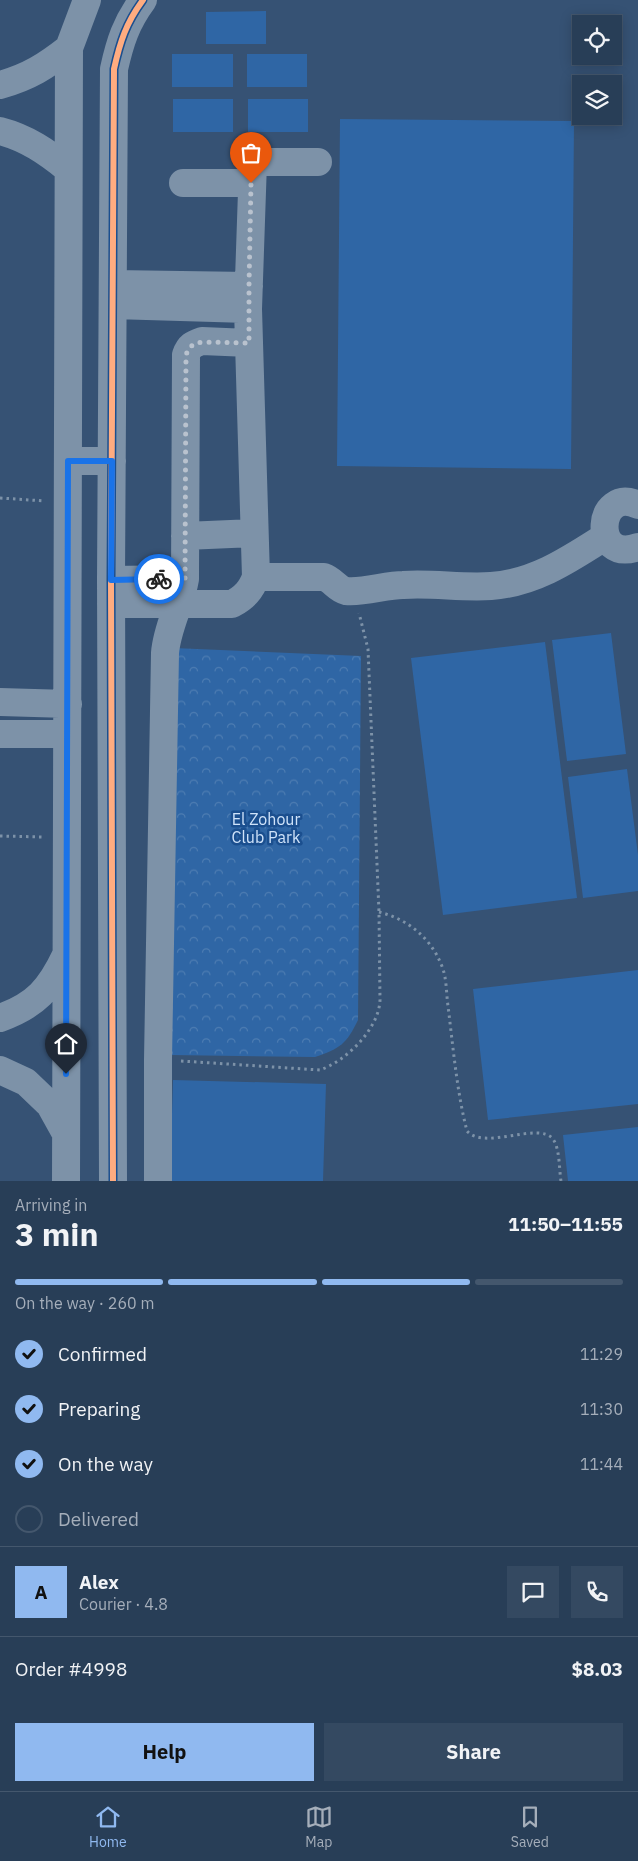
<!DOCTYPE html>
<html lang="en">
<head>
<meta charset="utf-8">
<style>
  :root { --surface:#283e57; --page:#344961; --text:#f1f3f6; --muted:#a5aeba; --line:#44576d; --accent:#90b9f0 }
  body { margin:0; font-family:"IBM Plex Sans",sans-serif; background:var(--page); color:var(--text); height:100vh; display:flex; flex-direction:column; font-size:19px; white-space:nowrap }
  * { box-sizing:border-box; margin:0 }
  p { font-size:16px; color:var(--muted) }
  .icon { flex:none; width:28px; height:28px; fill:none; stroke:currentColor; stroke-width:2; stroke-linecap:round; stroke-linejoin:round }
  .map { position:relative; height:1181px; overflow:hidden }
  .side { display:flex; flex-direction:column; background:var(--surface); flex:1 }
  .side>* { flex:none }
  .fabs { position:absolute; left:572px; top:15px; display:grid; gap:10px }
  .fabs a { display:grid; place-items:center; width:50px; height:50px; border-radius:0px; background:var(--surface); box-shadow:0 2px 12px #0003,0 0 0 1px var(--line); font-size:25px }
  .pin { position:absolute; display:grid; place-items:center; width:42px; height:42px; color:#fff; margin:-51px -21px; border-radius:50% 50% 50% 0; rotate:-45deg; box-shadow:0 0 5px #0007 }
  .pin .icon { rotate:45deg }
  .courier { position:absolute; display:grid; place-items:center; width:50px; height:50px; margin:-25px; border:4px solid #1a73e8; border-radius:50%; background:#fff; color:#222; box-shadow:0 1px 6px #0007 }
  .head em { font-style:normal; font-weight:800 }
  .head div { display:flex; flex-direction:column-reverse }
  .head { display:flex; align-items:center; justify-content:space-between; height:85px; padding:0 15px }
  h1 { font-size:32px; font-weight:800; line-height:38px }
  .bar { display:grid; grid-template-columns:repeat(4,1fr); gap:8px 5px; align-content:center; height:60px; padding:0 15px }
  .bar i { height:6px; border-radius:4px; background:var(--line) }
  .bar .current { background:var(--accent) }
  .bar p { grid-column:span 4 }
  .line { display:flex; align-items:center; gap:12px; padding:0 15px; border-top:1px solid var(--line) }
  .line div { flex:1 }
  .round { display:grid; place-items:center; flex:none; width:52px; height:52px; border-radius:0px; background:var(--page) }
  ol { padding:0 15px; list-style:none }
  li { display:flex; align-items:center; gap:15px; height:55px }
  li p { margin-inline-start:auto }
  li .icon { padding:5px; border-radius:50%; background:var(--accent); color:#111; stroke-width:4 }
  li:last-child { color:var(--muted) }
  li i { width:28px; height:28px; border:2px solid var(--line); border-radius:50% }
  .button { display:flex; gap:10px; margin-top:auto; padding:10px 15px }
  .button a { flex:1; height:58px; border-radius:0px; background:var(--accent); color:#111; font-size:20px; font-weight:800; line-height:58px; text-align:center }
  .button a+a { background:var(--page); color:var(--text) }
  .tabs { display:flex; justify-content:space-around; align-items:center; height:70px; border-top:1px solid var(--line); background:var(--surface); font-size:14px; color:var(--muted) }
  .tabs a { display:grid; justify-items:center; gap:2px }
  .tabs .current { color:var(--accent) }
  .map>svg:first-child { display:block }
</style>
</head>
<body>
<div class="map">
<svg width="638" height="1181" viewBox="0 0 638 1181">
  <defs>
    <pattern id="park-crowns" width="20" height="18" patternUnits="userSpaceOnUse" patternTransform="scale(1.25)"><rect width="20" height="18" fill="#2f66a5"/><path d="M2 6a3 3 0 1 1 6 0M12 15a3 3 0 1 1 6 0" fill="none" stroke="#4e7db2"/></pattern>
  </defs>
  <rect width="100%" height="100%" fill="#365274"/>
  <!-- park -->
  <path fill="url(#park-crowns)" d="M173 648 361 656 358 1020C347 1043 340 1049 315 1057L171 1055Z"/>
  <!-- pitch -->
  <path fill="#2f66a5" d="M266 11V44H206V12Z
    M172 54H233V87H172Z
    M247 54H307V87H247Z
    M173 99H233V132H173Z
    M248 99H308V132H248Z
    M340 119 574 121 571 469 337 466Z
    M611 633 626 754 567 761 552 640Z
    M545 642 577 898 443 915 411 658Z
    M627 769 638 855V891L583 898 568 777Z
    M638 970V1104L488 1120 473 989Z
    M173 1080 326 1084 323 1181H170Z
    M638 1127V1181H568L563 1135Z"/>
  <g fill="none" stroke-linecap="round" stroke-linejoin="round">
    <!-- path -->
    <path stroke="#7d92a8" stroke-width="3" stroke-dasharray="2.5 4" stroke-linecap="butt" d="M0 498 45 501
      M0 836 44 837
      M379 912C407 919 430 937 441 964 447 977 446 992 448 1006 453 1046 457 1093 467 1131 485 1151 538 1121 553 1139 560 1149 559 1169 561 1181
      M181 1061 320 1070C346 1061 379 1029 380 1000L379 912 368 649 359 613"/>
    <!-- minor -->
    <path stroke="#7d92a8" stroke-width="28" d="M0 85C29 77 46 66 69 48
      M0 131C27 138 47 152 68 169
      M183 183H251
      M113 284 249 286
      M113 305 248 309
      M68 461H112
      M638 505C597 485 590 564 638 547
      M185 536 254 533
      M256 577H324C333 580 337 589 346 591 363 593 386 585 403 585 433 583 462 588 491 586 535 583 570 559 606 536
      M111 580 185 579
      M111 604H232C245 597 251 590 256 577L248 309 253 162H318
      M0 702 68 704
      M0 734H67
      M0 1018C36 1005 50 989 66 955
      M0 1070 26 1082 50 1105 65 1132
      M66 1181 69 48 87 0
      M113 1181 111 580 114 69C120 42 126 23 143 0
      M158 1181V1060L165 653C167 627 181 604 185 579L186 355C189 346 193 344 202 341L249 343"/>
    <defs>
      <path id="cycleway" d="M113 1181 111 580 114 69C120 42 126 23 143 0"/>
    </defs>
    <!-- cycleway casing -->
    <use href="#cycleway" stroke="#1b4f8f" stroke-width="9"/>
    <!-- cycleway -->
    <use href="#cycleway" stroke="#ffac80" stroke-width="6"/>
  </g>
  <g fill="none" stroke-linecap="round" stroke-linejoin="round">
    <!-- done -->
    <path stroke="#b9c2ce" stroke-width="5" stroke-dasharray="0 9" d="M159 579H185L186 355C189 346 193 344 202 342L249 343V286L251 183"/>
    <!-- route -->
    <path stroke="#1a73e8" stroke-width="6" d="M66 1074 68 461H112L111 580 159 579"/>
  </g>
  <g text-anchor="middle" stroke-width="5" stroke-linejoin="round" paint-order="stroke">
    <!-- park labels -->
    <g font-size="16" fill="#cfe3fa" stroke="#1b4f8f">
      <text x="266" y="825">El Zohour<tspan x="266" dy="18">Club Park</tspan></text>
    </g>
  </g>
</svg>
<div class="fabs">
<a><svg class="icon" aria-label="locate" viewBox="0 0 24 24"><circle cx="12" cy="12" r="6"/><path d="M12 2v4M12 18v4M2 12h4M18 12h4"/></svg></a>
<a><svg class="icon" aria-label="layers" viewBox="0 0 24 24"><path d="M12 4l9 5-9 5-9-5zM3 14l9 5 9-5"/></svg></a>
</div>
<div class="pin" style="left:251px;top:183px;background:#ea580c"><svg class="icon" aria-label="bag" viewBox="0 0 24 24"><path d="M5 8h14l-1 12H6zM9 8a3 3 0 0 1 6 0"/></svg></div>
<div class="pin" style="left:66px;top:1074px;background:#1f2937"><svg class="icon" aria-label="home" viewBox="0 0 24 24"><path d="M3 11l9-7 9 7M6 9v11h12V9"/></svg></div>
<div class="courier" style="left:159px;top:579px"><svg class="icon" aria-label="bike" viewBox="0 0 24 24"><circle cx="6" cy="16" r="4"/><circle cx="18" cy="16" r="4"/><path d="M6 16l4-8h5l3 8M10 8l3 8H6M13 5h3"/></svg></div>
</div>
<section class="side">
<div class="head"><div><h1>3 min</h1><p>Arriving in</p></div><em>11:50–11:55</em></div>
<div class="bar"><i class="current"></i><i class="current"></i><i class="current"></i><i></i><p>On the way · 260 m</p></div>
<ol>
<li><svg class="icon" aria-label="check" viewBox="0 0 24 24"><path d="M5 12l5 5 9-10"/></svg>Confirmed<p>11:29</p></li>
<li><svg class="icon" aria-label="check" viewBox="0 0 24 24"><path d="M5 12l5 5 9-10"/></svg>Preparing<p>11:30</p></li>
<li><svg class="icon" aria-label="check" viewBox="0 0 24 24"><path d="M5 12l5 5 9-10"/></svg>On the way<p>11:44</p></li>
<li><i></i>Delivered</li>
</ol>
<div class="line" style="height:90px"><b class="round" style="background:var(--accent);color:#111">A</b><div><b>Alex</b><p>Courier · 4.8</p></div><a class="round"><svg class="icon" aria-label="chat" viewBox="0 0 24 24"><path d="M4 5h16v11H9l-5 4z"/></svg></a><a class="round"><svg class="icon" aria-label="phone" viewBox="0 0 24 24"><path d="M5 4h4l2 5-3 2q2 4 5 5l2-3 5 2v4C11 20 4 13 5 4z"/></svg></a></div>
<div class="line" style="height:65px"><div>Order #4998</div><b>$8.03</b></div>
<div class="button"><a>Help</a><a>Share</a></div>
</section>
<nav class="tabs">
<a class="current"><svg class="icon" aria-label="home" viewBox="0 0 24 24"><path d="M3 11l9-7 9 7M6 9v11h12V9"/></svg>Home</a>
<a><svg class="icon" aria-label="map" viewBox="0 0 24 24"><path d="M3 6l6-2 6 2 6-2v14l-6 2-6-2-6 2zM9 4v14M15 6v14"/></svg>Map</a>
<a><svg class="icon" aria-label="saved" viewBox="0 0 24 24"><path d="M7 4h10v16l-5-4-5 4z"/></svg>Saved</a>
</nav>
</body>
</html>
